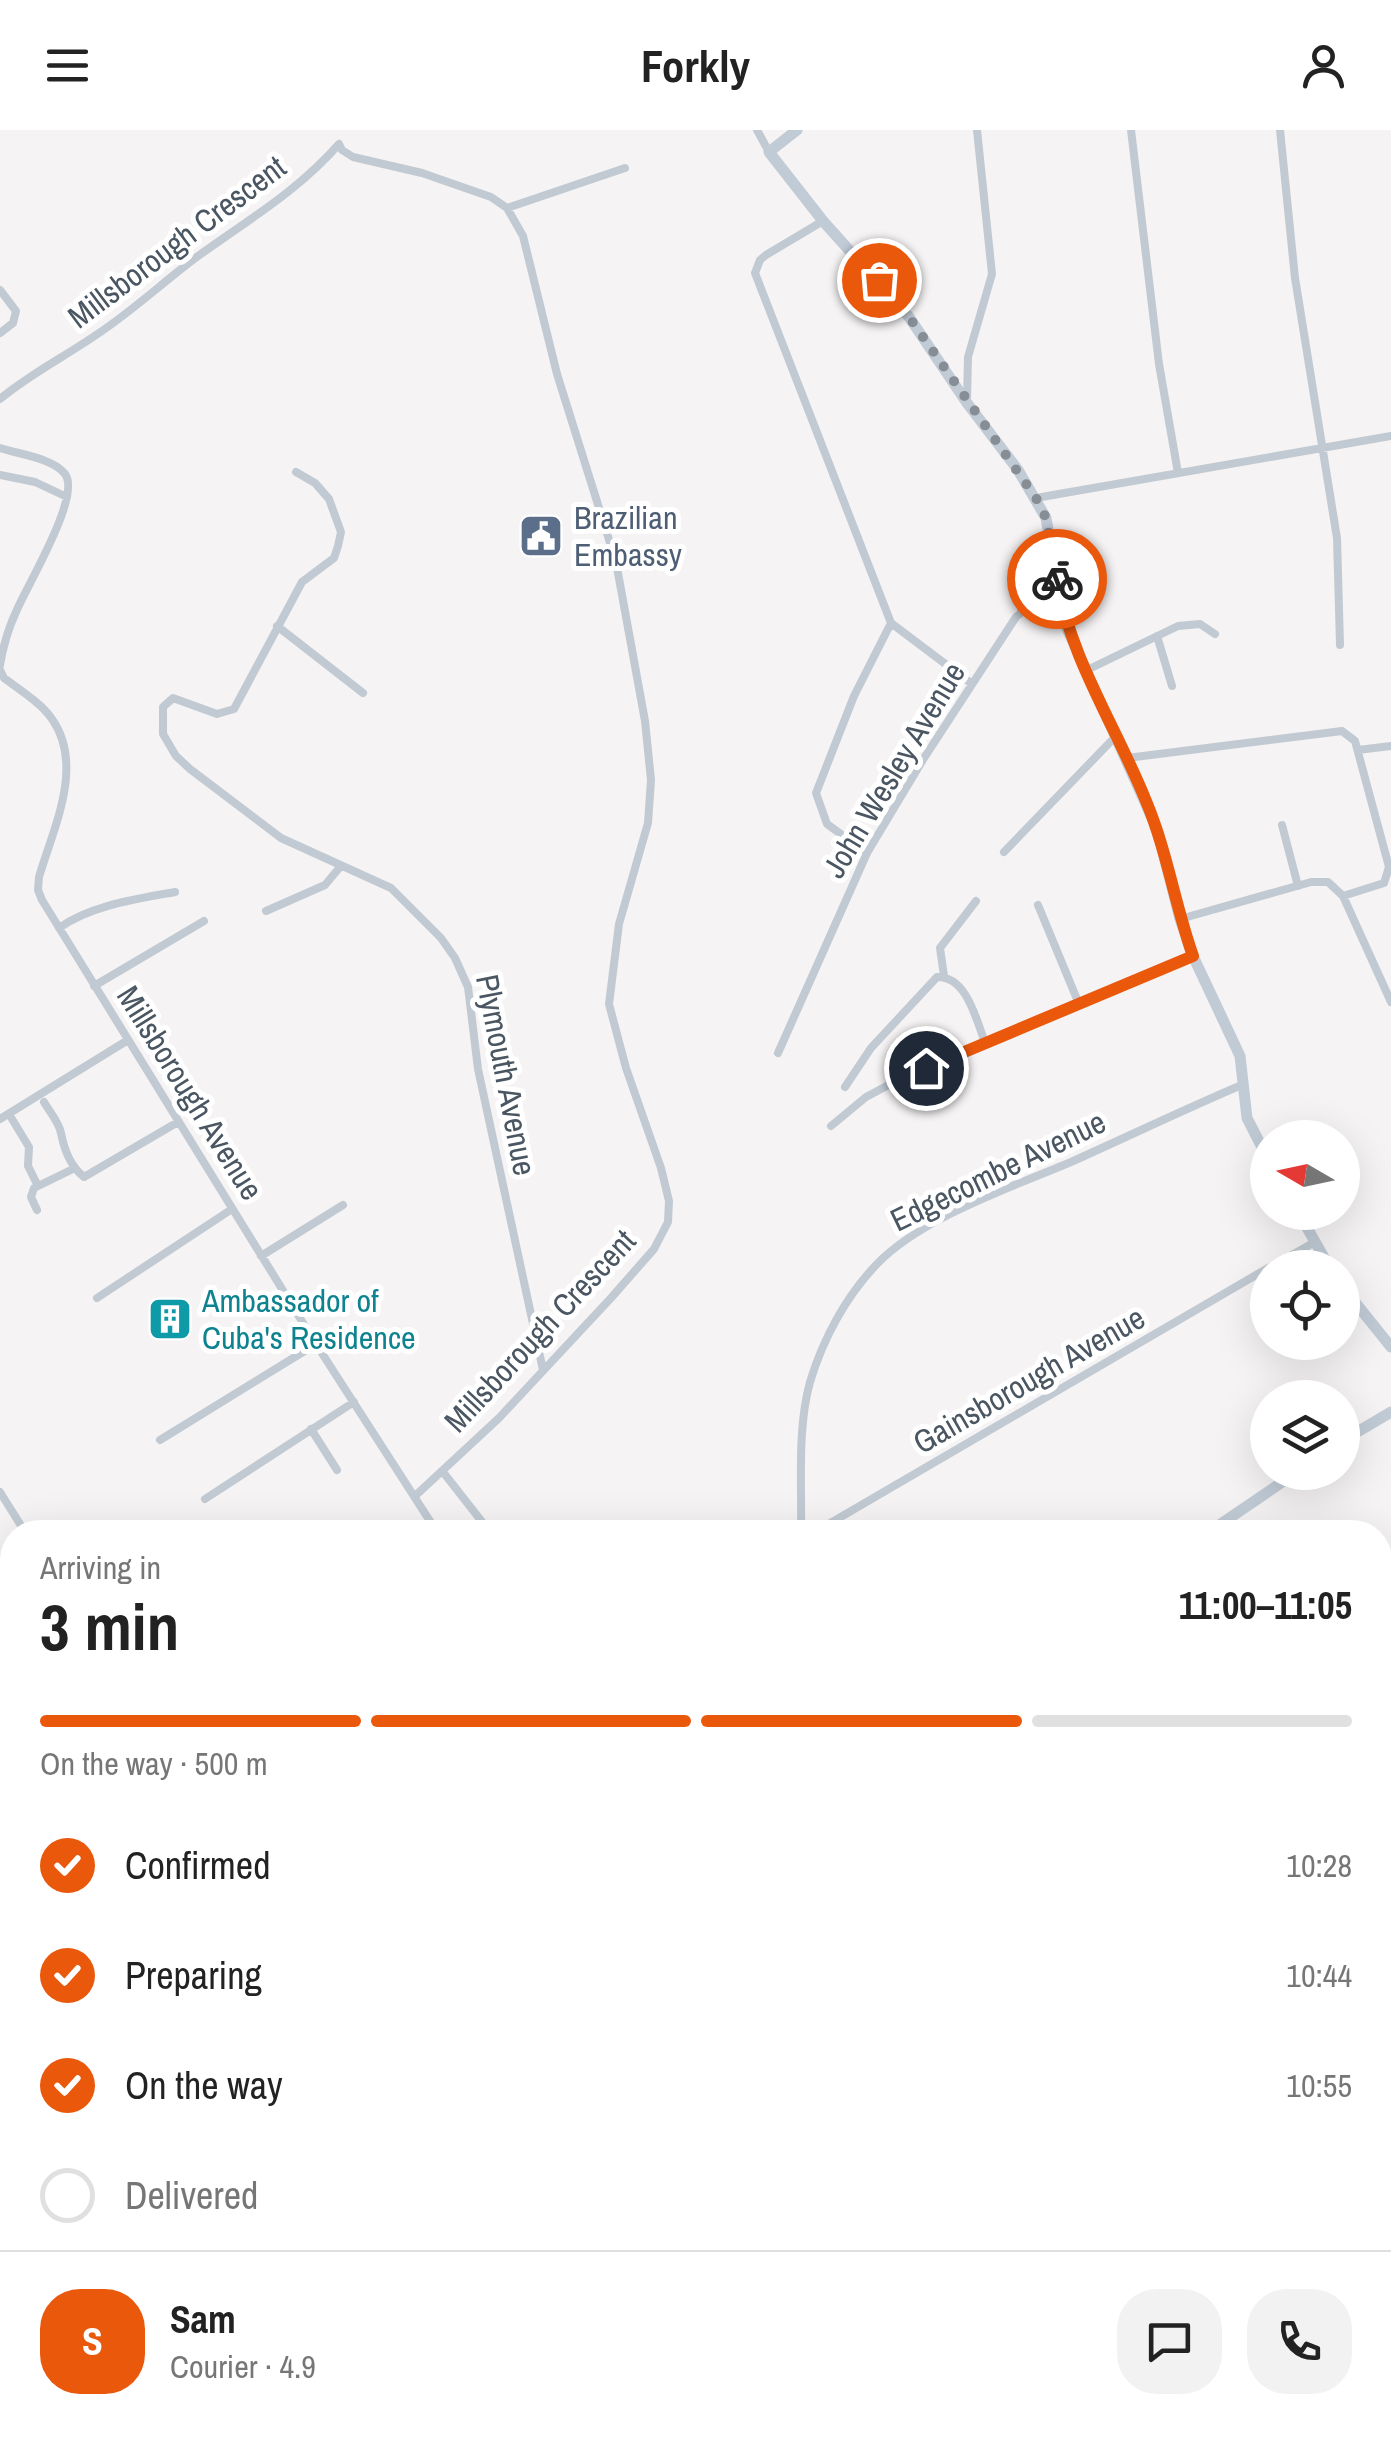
<!DOCTYPE html>
<html lang="en">
<head>
<meta charset="utf-8">
<style>
  :root { --surface:#fff; --page:#f2f2f2; --text:#222; --muted:#767676; --line:#e0e0e0; --accent:#ea580c }
  body { margin:0; font-family:"Archivo Narrow",sans-serif; background:var(--page); color:var(--text); height:100vh; display:flex; flex-direction:column; font-size:38px; white-space:nowrap }
  * { box-sizing:border-box; margin:0 }
  p { font-size:32px; color:var(--muted) }
  .icon { flex:none; width:55px; height:55px; fill:none; stroke:currentColor; stroke-width:2; stroke-linecap:round; stroke-linejoin:round }
  .map { position:relative; flex:1; overflow:hidden }
  .drawer { position:absolute; left:0px; top:1390px; width:1392px; height:930px; display:flex; flex-direction:column; background:var(--surface); border-radius:40px 40px 0 0; box-shadow:0 10px 40px #0002 }
  .drawer>* { flex:none }
  .needle { width:65px; rotate:279deg }
  .buttons { position:absolute; left:1250px; top:990px; display:grid; gap:20px }
  .buttons a { display:grid; place-items:center; width:110px; height:110px; border-radius:50%; background:var(--surface); box-shadow:0 10px 40px #0002; font-size:50px }
  .pin { position:absolute; display:grid; place-items:center; width:85px; height:85px; color:#fff; margin:-42px; border:5px solid #fff; border-radius:50%; box-shadow:0 2px 10px #0007 }
  .courier { position:absolute; display:grid; place-items:center; width:100px; height:100px; margin:-50px; border:8px solid #ea580c; border-radius:50%; background:#fff; color:#222; box-shadow:0 2px 12px #0007 }
  .overview em { font-style:normal; font-weight:700 }
  .overview div { display:flex; flex-direction:column-reverse }
  .overview { display:flex; align-items:center; justify-content:space-between; height:170px; padding:0 40px }
  h1 { font-size:65px; font-weight:700; line-height:75px }
  .bar { display:grid; grid-template-columns:repeat(4,1fr); gap:15px 10px; align-content:center; height:120px; padding:0 40px }
  .bar i { height:12px; border-radius:8px; background:var(--line) }
  .bar .selected { background:var(--accent) }
  .bar p { grid-column:span 4 }
  .line { display:flex; align-items:center; gap:25px; padding:0 40px; border-top:2px solid var(--line) }
  .line div { flex:1 }
  .round { display:grid; place-items:center; flex:none; width:105px; height:105px; border-radius:40px; background:var(--page) }
  ol { padding:0 40px; list-style:none }
  li { display:flex; align-items:center; gap:30px; height:110px }
  li p { margin-inline-start:auto }
  li .icon { padding:10px; border-radius:50%; background:var(--accent); color:#fff; stroke-width:4 }
  li:last-child { color:var(--muted) }
  li i { width:55px; height:55px; border:5px solid var(--line); border-radius:50% }
  header { display:flex; justify-content:space-between; align-items:center; height:130px; padding:0 40px; background:var(--surface); font-size:45px; font-weight:700 }
  .map>svg:first-child { display:block }
</style>
</head>
<body>
<header><svg class="icon" aria-label="menu" viewBox="0 0 24 24"><path d="M4 6h16M4 12h16M4 18h16"/></svg>Forkly<svg class="icon" aria-label="person" viewBox="0 0 24 24"><circle cx="12" cy="8" r="4"/><path d="M4 21q1-7 8-7t8 7"/></svg></header>
<div class="map">
<svg width="1391" height="2320" viewBox="0 0 1391 2320">
  <rect width="100%" height="100%" fill="#f5f3f3"/>
  <g fill="none" stroke-linecap="round" stroke-linejoin="round">
    <!-- stream -->
    <path stroke="#90daee" stroke-width="2.5" d="M1016 2320 1017 2308"/>
    <!-- canal -->
    <path stroke="#90daee" stroke-width="10" d="M1348 2308 1351 2320"/>
    <!-- street -->
    <path stroke="#c1cad2" stroke-width="8" d="M757 0 769 22
      M1131 0 1159 234 1178 343
      M1280 0 1295 148 1337 408 1340 515
      M339 14 342 20 353 27 422 43 491 67 507 78 523 106 557 244 616 432 645 591 651 650 648 693 619 794 609 874 626 938 661 1038 669 1071 668 1092 654 1119 611 1168 499 1288 415 1366
      M507 78 625 38
      M823 91 766 125 760 130 755 143 891 493
      M0 160 16 181 13 193 0 203
      M0 269C30 244 64 227 96 205 131 182 161 154 194 129 246 91 296 63 339 14
      M967 271 968 227 992 144 977 0
      M0 318C18 324 53 328 65 344 82 366 26 457 16 482 8 499 3 517 0 535
      M296 342 315 353 329 369 341 402 338 416 334 428 302 452 234 579 217 584 173 568 163 577V604L176 626 190 639 281 708 391 758 441 808 455 828 468 857 478 939 543 1240
      M0 345 35 352 67 367
      M1036 368 1391 306
      M891 493 972 554
      M277 496 363 563
      M1157 506 1172 556
      M0 540 4 548C20 560 41 573 52 589 85 636 53 699 39 747L38 760 42 770 316 1214 437 1402
      M1085 541 1178 496 1200 494 1215 504
      M1358 620 1391 616
      M1127 628 1342 601 1355 611 1389 737 1384 753 1343 766 1328 752H1311L1180 789
      M1282 695 1298 756
      M1004 722 1116 606
      M867 723 827 694 816 663 854 566 891 493
      M1343 766 1391 872
      M1038 775 1079 874
      M266 781 325 755 340 737
      M59 798C91 775 137 769 175 762
      M944 846 940 818 976 771
      M94 856 204 791
      M778 923 867 723 924 628 1016 487 1039 468 1059 464
      M845 957 871 918 937 847C967 846 976 890 985 912
      M44 972C49 981 59 992 61 1003 64 1019 70 1036 84 1047L178 992
      M0 989 128 910
      M12 989 29 1017 28 1036 38 1056
      M831 996 866 967 896 951 1193 826
      M37 1080 31 1067 34 1058 75 1038
      M261 1126 343 1075
      M1269 1138 1315 1112
      M97 1168 232 1079
      M311 1299 337 1340
      M160 1310 316 1214
      M443 1342 490 1402
      M0 1362 25 1402
      M205 1369 354 1272
      M801 1402C802 1354 797 1299 810 1252 823 1209 846 1166 877 1134 921 1088 1012 1057 1071 1032 1129 1006 1185 979 1244 954
      M815 1402 1268 1138
      M0 1488 12 1479
      M1380 1553 1391 1484
      M0 1706 12 1718
      M0 1816 12 1797
      M1380 1882 1391 1884
      M1380 2023 1391 2025
      M0 2025 12 2033
      M1380 2078 1391 2093
      M1380 2166 1391 2151
      M177 2308 221 2320
      M635 2313 701 2320
      M113 2320V2308
      M277 2320V2319
      M337 2320 342 2308
      M524 2320 525 2308
      M714 2320 715 2308
      M903 2320 904 2308
      M1086 2320 1088 2308
      M1215 2320 1217 2308"/>
    <!-- secondary -->
    <path stroke="#c1cbd6" stroke-width="11" d="M797 0 769 22 823 91 909 187 967 273 1018 340 1046 388 1065 494 1157 699 1180 789 1193 826 1240 926 1247 988 1268 1029
      M1298 1082 1330 1138
      M1342 1156 1391 1217
      M1342 1311 1391 1282
      M1209 1402 1297 1342
      M1380 2183 1391 2186
      M385 2320 396 2308"/>
  </g>
  <g fill="none" stroke-linecap="round" stroke-linejoin="round">
    <!-- done -->
    <path stroke="#868d94" stroke-width="10" stroke-dasharray="0 18" d="M879 150 909 187 1036 368 1046 388 1057 449"/>
    <!-- route -->
    <path stroke="#ea580c" stroke-width="12" d="M926 938 1193 826C1175 775 1167 721 1146 671 1116 596 1070 529 1057 449"/>
  </g>
  <!-- icons -->
  <defs>
    <symbol id="civic-square" viewBox="-11 -11 22 22"><rect x="-9" y="-9" width="18" height="18" rx="4" fill="#5c6f8a" stroke="#fff"/><path d="M-.6-6.5H3V-4.5H.6V-3L4-1V1h2V6H-6V1h2V-1L-.6-3ZM-1.2 2.5V6h2.4V2.5Z" fill="#fff"/></symbol>
    <symbol id="building-square" viewBox="-11 -11 22 22"><rect x="-9" y="-9" width="18" height="18" rx="4" fill="#0f9aa8" stroke="#fff"/><path d="M-4-6H4V6H1V3H-1V6H-4ZM-2.5-4.3h1.7v1.8h-1.7ZM.8-4.3h1.7v1.8H.8ZM-2.5-1h1.7V.8h-1.7ZM.8-1h1.7V.8H.8Z" fill="#fff"/></symbol>
  </defs>
  <g fill-rule="evenodd">
    <use href="#civic-square" x="516" y="381" width="50" height="50"/>
    <use href="#building-square" x="145" y="1164" width="50" height="50"/>
  </g>
  <g text-anchor="middle" stroke-width="10" stroke-linejoin="round" paint-order="stroke">
    <!-- street labels -->
    <g font-size="32" fill="#4a5661" stroke="#fff">
      <text transform="translate(177 112) rotate(-37)" y="11">Millsborough Crescent</text>
      <text transform="translate(894 640) rotate(-59)" y="11">John Wesley Avenue</text>
      <text transform="translate(506 945) rotate(79)" y="11">Plymouth Avenue</text>
      <text transform="translate(190 963) rotate(58)" y="11">Millsborough Avenue</text>
      <text transform="translate(998 1041) rotate(-26)" y="11">Edgecombe Avenue</text>
      <text transform="translate(540 1201) rotate(-47)" y="11">Millsborough Crescent</text>
      <text transform="translate(1029 1250) rotate(-30)" y="11">Gainsborough Avenue</text>
    </g>
    <!-- service labels -->
    <g font-size="32" fill="#4e5e75" stroke="#fff" text-anchor="start">
      <text x="574" y="399">Brazilian<tspan x="574" dy="37">Embassy</tspan></text>
    </g>
    <!-- culture labels -->
    <g font-size="32" fill="#0d838f" stroke="#fff" text-anchor="start">
      <text x="202" y="1182">Ambassador of<tspan x="202" dy="37">Cuba's Residence</tspan></text>
    </g>
  </g>
</svg>
<div class="buttons">
<a><svg class="needle" viewBox="-14 -14 28 28"><path d="M0-13l5 13h-10z" fill="#e53935"/><path d="M0 13l5-13h-10z" fill="#767676"/></svg></a>
<a><svg class="icon" aria-label="locate" viewBox="0 0 24 24"><circle cx="12" cy="12" r="6"/><path d="M12 2v4M12 18v4M2 12h4M18 12h4"/></svg></a>
<a><svg class="icon" aria-label="layers" viewBox="0 0 24 24"><path d="M12 4l9 5-9 5-9-5zM3 14l9 5 9-5"/></svg></a>
</div>
<div class="pin" style="left:879px;top:150px;background:#ea580c"><svg class="icon" aria-label="bag" viewBox="0 0 24 24"><path d="M5 8h14l-1 12H6zM9 8a3 3 0 0 1 6 0"/></svg></div>
<div class="pin" style="left:926px;top:938px;background:#1f2937"><svg class="icon" aria-label="home" viewBox="0 0 24 24"><path d="M3 11l9-7 9 7M6 9v11h12V9"/></svg></div>
<div class="courier" style="left:1057px;top:449px"><svg class="icon" aria-label="bike" viewBox="0 0 24 24"><circle cx="6" cy="16" r="4"/><circle cx="18" cy="16" r="4"/><path d="M6 16l4-8h5l3 8M10 8l3 8H6M13 5h3"/></svg></div>
<section class="drawer">
<div class="overview"><div><h1>3 min</h1><p>Arriving in</p></div><em>11:00–11:05</em></div>
<div class="bar"><i class="selected"></i><i class="selected"></i><i class="selected"></i><i></i><p>On the way · 500 m</p></div>
<ol>
<li><svg class="icon" aria-label="check" viewBox="0 0 24 24"><path d="M5 12l5 5 9-10"/></svg>Confirmed<p>10:28</p></li>
<li><svg class="icon" aria-label="check" viewBox="0 0 24 24"><path d="M5 12l5 5 9-10"/></svg>Preparing<p>10:44</p></li>
<li><svg class="icon" aria-label="check" viewBox="0 0 24 24"><path d="M5 12l5 5 9-10"/></svg>On the way<p>10:55</p></li>
<li><i></i>Delivered</li>
</ol>
<div class="line" style="height:180px"><b class="round" style="background:var(--accent);color:#fff">S</b><div><b>Sam</b><p>Courier · 4.9</p></div><a class="round"><svg class="icon" aria-label="chat" viewBox="0 0 24 24"><path d="M4 5h16v11H9l-5 4z"/></svg></a><a class="round"><svg class="icon" aria-label="phone" viewBox="0 0 24 24"><path d="M5 4h4l2 5-3 2q2 4 5 5l2-3 5 2v4C11 20 4 13 5 4z"/></svg></a></div>
</section>
</div>
</body>
</html>
